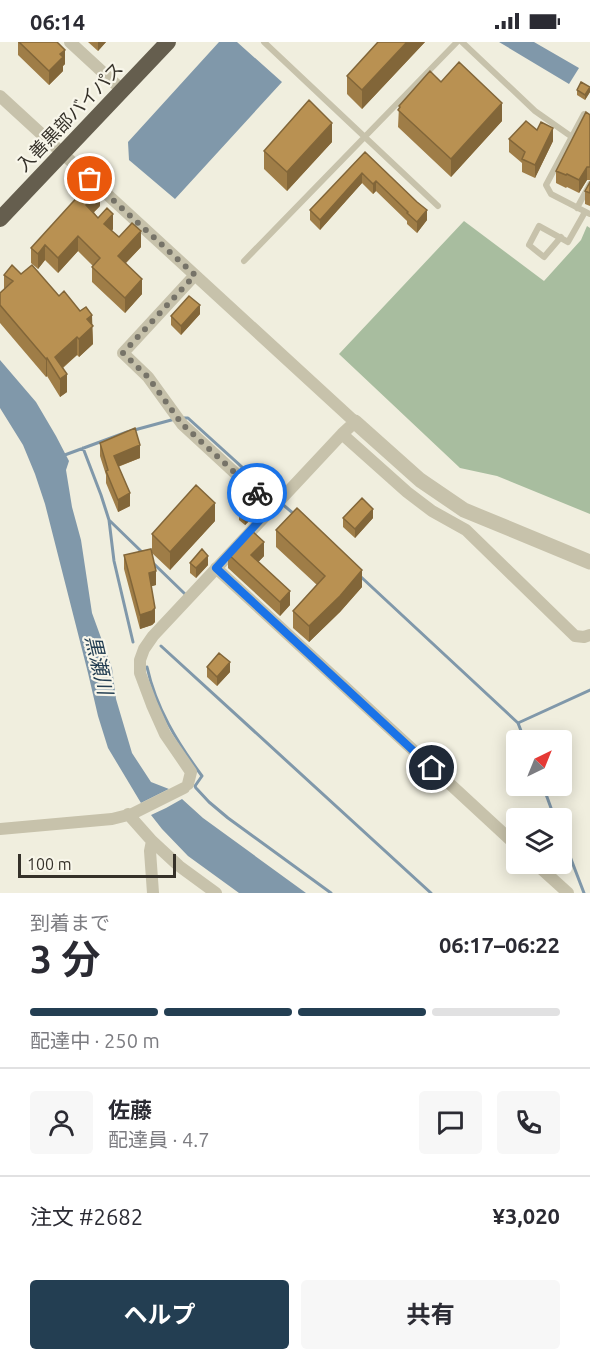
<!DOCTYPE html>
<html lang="ja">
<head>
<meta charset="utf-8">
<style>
  :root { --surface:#fff; --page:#f7f7f7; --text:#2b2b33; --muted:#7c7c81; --line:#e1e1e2; --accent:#233e52 }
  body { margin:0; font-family:Ubuntu,"Noto Sans JP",sans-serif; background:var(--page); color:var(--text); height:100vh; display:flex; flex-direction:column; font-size:22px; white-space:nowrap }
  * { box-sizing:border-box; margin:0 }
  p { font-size:20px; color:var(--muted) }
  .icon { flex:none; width:33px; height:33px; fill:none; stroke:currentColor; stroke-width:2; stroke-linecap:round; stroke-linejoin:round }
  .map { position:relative; height:851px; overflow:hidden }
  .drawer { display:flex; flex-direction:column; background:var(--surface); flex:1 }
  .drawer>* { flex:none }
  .needle { width:39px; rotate:43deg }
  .tools { position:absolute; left:506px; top:688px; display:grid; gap:12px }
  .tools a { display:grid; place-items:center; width:66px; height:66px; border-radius:6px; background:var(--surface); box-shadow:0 3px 15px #0003; font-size:30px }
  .scale { position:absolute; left:18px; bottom:15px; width:158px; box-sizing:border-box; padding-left:6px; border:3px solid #353129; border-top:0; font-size:16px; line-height:21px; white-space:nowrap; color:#353129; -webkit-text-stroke:4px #f8f6ea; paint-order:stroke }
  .pin { position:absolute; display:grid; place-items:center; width:51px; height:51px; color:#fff; margin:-26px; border:3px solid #fff; border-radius:50%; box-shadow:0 2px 6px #0007 }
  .courier { position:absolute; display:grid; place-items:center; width:60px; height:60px; margin:-30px; border:4px solid #1a73e8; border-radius:50%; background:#fff; color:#222; box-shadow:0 2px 8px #0007 }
  .summary em { font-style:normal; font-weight:700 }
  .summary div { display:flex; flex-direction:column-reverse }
  .summary { display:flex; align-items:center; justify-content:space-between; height:102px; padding:0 30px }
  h1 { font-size:39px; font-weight:700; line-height:45px }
  .bar { display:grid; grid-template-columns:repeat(4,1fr); gap:9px 6px; align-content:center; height:72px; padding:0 30px }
  .bar i { height:8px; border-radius:4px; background:var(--line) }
  .bar .active { background:var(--accent) }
  .bar p { grid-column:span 4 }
  .line { display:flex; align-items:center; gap:15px; padding:0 30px; border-top:2px solid var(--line) }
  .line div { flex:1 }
  .round { display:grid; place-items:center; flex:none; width:63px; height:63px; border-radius:6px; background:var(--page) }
  .button { display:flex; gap:12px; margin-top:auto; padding:12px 30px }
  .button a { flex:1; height:69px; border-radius:6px; background:var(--accent); color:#fff; font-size:24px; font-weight:700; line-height:69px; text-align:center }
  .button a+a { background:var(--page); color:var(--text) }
  .status { display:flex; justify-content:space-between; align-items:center; height:42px; padding:0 30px; background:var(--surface); direction:ltr }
  .status svg { height:16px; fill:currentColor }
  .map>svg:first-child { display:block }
</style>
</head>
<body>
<div class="status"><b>06:14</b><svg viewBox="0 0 49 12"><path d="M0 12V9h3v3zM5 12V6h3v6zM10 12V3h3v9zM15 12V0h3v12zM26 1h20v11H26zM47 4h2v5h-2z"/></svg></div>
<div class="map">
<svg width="590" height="851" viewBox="0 0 590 851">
  <rect width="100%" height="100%" fill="#f0eede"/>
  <!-- green -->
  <path fill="#a8bd9f" d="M464 179 544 239 581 198 587 184 590 186V472L497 434 460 426 339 312Z"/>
  <!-- water -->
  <path fill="#8098aa" d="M219 0H237L282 40 175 157 129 118 128 100Z
    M499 0H534L579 26 569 42Z
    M0 318 36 360 56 394 69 419 66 428 72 465 81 498 92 571 112 626 116 657 132 711 151 740 169 747 141 761 108 706 98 674 88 631 45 462 35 432 23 403 0 366Z
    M182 757 203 776 306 851H239L188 814 162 787 151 773 166 766Z"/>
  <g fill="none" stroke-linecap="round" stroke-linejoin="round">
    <!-- stream -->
    <path stroke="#8098aa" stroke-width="3" d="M182 376H188L276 456
      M83 406 101 453 109 478 143 511
      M62 414 127 390 175 377
      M281 461 294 472
      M109 478 114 519 133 600
      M152 520 185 552
      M360 534 518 681 525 699
      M161 604 431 851
      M147 625C156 666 177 700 202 734L195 744 196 746 209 760 228 776 331 851
      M518 681 590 648
      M543 744 555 777
      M561 791 584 851"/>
    <!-- service -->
    <path stroke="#c7c2ab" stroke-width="6" d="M264 0 438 164
      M462 0 535 69 572 95
      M590 75 584 72 546 143 551 152 590 172
      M577 166 590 142
      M561 195 544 215 529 203 539 184 568 200 585 170
      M244 219 457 0"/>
    <!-- minor -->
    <path stroke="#c7c2ab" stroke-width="12" d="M70 0 122 48
      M0 54 355 380 342 392 407 450 432 469 466 488 575 594 584 595 590 593
      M195 233 123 311 148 335 182 382 272 465
      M216 526 516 803
      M188 742 191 730 165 692 152 663 140 631V618L144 607 153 594 342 392
      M128 772 152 799 150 809 153 851
      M0 787 112 777 132 772 184 746
      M152 799 179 824 216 851
      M536 822 568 851"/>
    <!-- tertiary -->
    <path stroke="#c7c2ab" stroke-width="15" d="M355 380 420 438 464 468 590 520"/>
    <!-- trunk -->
    <path stroke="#655e4e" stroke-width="16" d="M0 177 168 0"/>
  </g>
  <!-- wall -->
  <path fill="#9f7d47" d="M18 0H57L65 22 63 24V29L49 43 18 13Z
    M88 0H106L98 9Z
    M378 0H425L362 67 347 52V34Z
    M441 40 502 79 451 135 398 85 399 64Z
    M577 48 590 50 585 58 577 53Z
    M590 73V138H587L579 151 567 145 566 146 556 141V129Z
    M537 88 553 99 535 136 522 130V121L509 110V97Z
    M332 100 287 149 264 127V109Z
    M365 110 427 178 417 191 407 182V179L376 149 373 152 362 141 320 188 310 178V168Z
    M590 140V164L585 162V149Z
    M100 164 94 170 98 176 113 187 112 189 119 195 141 205 126 221 142 252 125 271 92 240V225L93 224 78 209 58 231 45 218 38 227 31 221V206Z
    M21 232 59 254 92 283 93 302 79 315 77 313 63 326 67 350 60 355 47 334 46 335 0 281V251L4 248V233Z
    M200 272 181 293 171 283V274Z
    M100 401 140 416 118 425 130 464 118 470 106 441V433L100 414Z
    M239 473 254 474 245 483 239 478Z
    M343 476H373L355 496 343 485Z
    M215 479 170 528 152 511 156 543 151 544 155 580 152 583 140 587 124 527V513L152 510V492Z
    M276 488 362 545 340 570 309 600 293 586V569L317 543 276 505Z
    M228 512 264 514 258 520 290 563 280 574 228 526Z
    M190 521 208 523 196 536 190 531Z
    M207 625 230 630 217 644 207 635Z"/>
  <!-- shaded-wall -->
  <path fill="#826639" d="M98 0H106L98 9Z
    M407 0H425L362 67V48Z
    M65 8V22L63 24V29L49 43V29L60 12Z
    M590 45V50L585 58V53Z
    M502 61V79L451 135V117Z
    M332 81V100L287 149V130Z
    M553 86V99L535 136V123Z
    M587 125V138L579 151V138Z
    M362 131V141L320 188V178Z
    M376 139V149L373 152V142Z
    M100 148V164L86 178V163Z
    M427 168V178L417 191V180Z
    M113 172V187L104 197V182Z
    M141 189V205L118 229V214Z
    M78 194V209L58 231V216Z
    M45 203V218L38 227V212Z
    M142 237V252L125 271V256Z
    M200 263V272L181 293V284Z
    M92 273 93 302 79 315V297L87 277Z
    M77 295V313L56 331 55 315Z
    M47 316V334L46 335V317Z
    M67 332V350L60 355V337Z
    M140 403V416L114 426V414Z
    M130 451V464L118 470V458Z
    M215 461V479L170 528V510Z
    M373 467V476L355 496V487Z
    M254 469V474L245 483V479Z
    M264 500V514L251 528V513Z
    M208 514V523L196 536V526Z
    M362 528V545L340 570 309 600V584Z
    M156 529V543L149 545V531Z
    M290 549V563L280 574V560Z
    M155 566V580L152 583 140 587V573Z
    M230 620V630L217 644V635Z"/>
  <!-- building -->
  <path fill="#b99152" stroke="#826639" stroke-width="1.5" d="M19 0H57L65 8 60 12 63 15 49 29Z
    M378 0H407L362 48 347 34Z
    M459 20 502 61 451 117 398 68 400 65 399 64 430 29 441 40Z
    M581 40 590 45 585 53 577 48Z
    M309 58 332 81 287 130 264 109Z
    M586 70 590 73V125H587L579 138 567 132 566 133 556 129Z
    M526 79 537 88 541 80 553 86 535 123 522 117 525 110 509 97Z
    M365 110 417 160 427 168 417 180 407 171 408 170 376 139 373 142 362 131 320 178 310 168Z
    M91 140 100 148 86 163 98 176 107 166 113 172 104 182 119 195 132 181 141 189 118 214 142 237 125 256 92 225 100 216 78 194 58 216 45 203 38 212 31 206Z
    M590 140V151L585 149Z
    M12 223 21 232 32 223 59 254 64 249 80 269 86 265 92 273 87 277 93 284 79 297 77 295 55 315 67 332 60 337 47 316 46 317 0 263V251L13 239 4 233Z
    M189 254 200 263 181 284 171 274Z
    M135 386 140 403 114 414 130 451 118 458 106 429 108 428 100 401Z
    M196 443 215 461 170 510 152 492Z
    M362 456 373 467 355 487 343 476Z
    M247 463 254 469 245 479 239 473Z
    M297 466 362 528 340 554 309 584 293 569 325 534 276 488Z
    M251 488 264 500 251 513 290 549 280 560 228 512Z
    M151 507 156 529 149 531 155 566 152 569 140 573 124 513Z
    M202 507 208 514 196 526 190 521Z
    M219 611 230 620 217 635 207 625Z"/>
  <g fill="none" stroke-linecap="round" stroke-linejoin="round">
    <!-- done -->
    <path stroke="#767368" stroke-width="6" stroke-dasharray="0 10.8" d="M90 137 195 233 123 311 148 335 182 382 257 451"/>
    <!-- route -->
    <path stroke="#1a73e8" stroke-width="8" d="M257 451 272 465 216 526 432 726"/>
  </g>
  <g text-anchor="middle" stroke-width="4.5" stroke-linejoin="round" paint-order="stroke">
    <!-- street labels -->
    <g font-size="18" fill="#353129" stroke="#f8f6ea">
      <text transform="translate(70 75) rotate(-46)" y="6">入善黒部バイパス</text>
    </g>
    <!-- water labels -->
    <g font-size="20" font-style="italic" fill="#233e52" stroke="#f8f6ea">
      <text transform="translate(99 623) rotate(77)" y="7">黒瀬川</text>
    </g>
  </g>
</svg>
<div class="tools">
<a><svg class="needle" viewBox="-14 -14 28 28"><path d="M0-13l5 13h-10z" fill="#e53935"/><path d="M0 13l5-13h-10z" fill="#7c7c81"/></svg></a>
<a><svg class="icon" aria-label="layers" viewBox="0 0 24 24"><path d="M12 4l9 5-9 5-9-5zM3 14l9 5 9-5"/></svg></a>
</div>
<div class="scale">100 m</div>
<div class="pin" style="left:90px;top:137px;background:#ea580c"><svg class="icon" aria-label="bag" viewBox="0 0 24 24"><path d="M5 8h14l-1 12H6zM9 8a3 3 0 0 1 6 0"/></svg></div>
<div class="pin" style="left:432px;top:726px;background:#1f2937"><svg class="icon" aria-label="home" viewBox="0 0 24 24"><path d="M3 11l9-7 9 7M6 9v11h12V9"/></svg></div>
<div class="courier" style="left:257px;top:451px"><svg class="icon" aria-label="bike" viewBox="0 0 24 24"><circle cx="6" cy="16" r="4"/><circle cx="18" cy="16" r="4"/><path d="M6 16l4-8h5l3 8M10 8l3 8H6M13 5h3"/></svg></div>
</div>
<section class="drawer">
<div class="summary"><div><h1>3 分</h1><p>到着まで</p></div><em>06:17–06:22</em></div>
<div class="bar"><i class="active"></i><i class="active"></i><i class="active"></i><i></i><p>配達中 · 250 m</p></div>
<div class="line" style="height:108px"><a class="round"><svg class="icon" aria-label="person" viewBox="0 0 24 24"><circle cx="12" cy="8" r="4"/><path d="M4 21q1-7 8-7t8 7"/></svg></a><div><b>佐藤</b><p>配達員 · 4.7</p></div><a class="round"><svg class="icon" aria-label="chat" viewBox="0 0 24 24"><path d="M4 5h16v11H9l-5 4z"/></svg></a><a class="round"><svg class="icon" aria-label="phone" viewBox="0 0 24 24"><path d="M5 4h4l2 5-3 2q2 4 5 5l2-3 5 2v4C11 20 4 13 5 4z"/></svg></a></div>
<div class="line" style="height:78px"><div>注文 #2682</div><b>¥3,020</b></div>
<div class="button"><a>ヘルプ</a><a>共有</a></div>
</section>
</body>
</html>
